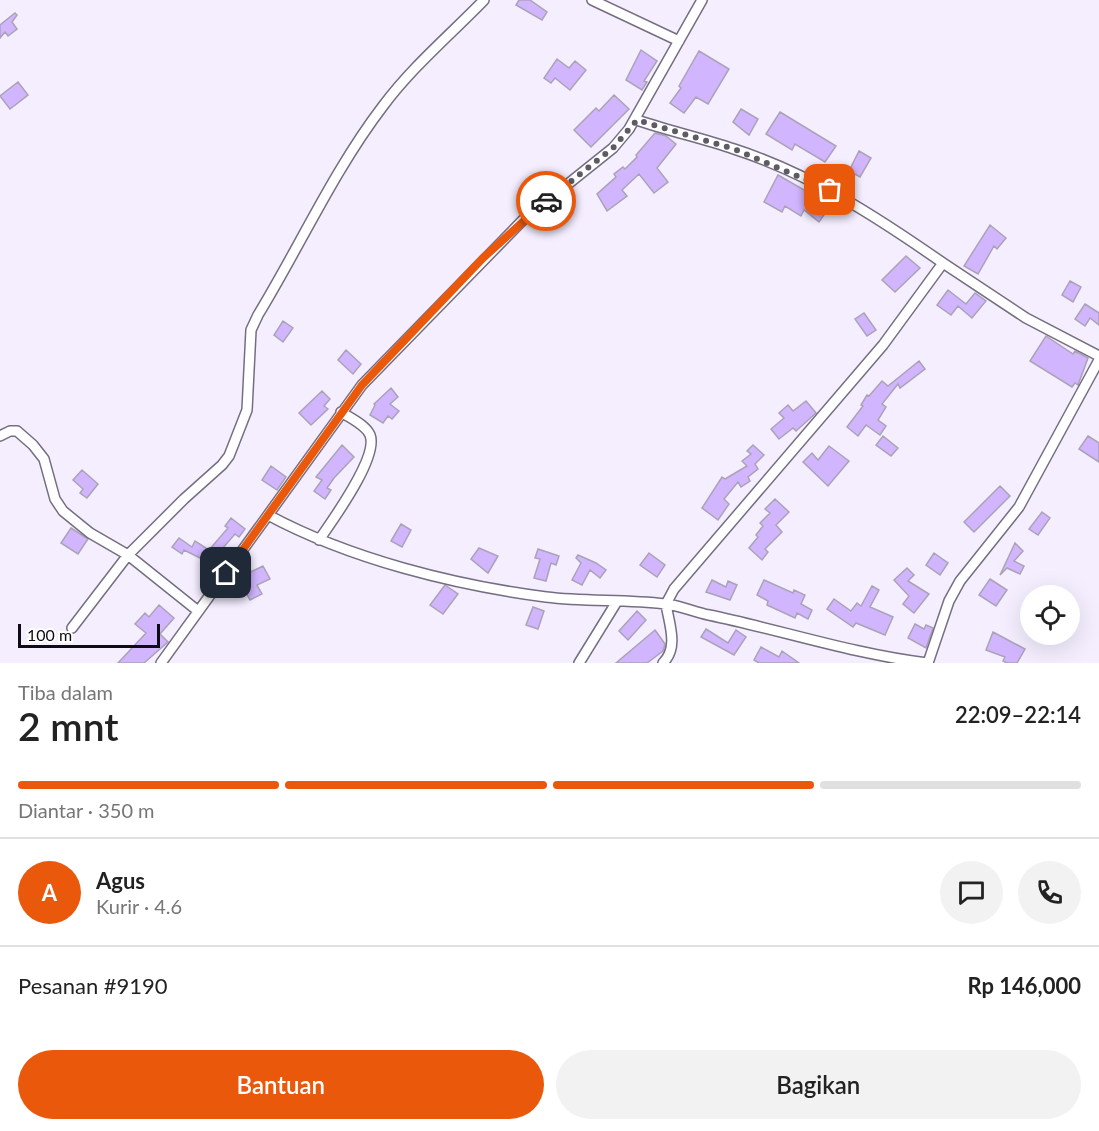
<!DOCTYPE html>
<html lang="id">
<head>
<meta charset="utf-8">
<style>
  :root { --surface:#fff; --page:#f2f2f2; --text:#222; --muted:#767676; --line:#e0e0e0; --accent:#ea580c }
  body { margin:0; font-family:Lato,sans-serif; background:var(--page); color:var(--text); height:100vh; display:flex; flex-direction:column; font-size:22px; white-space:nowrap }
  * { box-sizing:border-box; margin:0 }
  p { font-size:20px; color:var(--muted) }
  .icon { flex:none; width:33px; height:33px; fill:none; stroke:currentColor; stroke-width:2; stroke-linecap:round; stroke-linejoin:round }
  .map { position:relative; height:663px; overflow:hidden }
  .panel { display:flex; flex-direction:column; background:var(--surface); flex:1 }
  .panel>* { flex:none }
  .fabs { position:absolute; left:1020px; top:585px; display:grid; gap:12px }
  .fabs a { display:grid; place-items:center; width:60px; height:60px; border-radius:50%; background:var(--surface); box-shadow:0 6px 24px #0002; font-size:30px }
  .scale { position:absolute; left:18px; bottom:15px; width:142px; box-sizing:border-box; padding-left:6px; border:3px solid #0e0c12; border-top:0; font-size:16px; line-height:21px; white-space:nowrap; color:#0e0c12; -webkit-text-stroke:4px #fff; paint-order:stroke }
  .pin { position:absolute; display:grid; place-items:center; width:51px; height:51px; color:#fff; margin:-26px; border-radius:12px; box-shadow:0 3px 9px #0006 }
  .courier { position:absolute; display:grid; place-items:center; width:60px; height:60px; margin:-30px; border:4px solid #ea580c; border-radius:50%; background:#fff; color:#222; box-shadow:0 2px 8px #0007 }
  .summary em { font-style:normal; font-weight:600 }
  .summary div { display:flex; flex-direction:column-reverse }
  .summary { display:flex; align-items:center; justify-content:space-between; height:102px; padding:0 18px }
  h1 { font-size:39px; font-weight:600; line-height:45px }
  .bar { display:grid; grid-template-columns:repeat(4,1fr); gap:9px 6px; align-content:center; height:72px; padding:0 18px }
  .bar i { height:8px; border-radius:4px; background:var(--line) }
  .bar .current { background:var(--accent) }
  .bar p { grid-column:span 4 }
  .line { display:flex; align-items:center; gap:15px; padding:0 18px; border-top:2px solid var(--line) }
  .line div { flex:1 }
  .round { display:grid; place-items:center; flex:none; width:63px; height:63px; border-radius:32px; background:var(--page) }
  .action { display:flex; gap:12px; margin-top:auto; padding:12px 18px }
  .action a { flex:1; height:69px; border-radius:36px; background:var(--accent); color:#fff; font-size:24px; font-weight:600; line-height:69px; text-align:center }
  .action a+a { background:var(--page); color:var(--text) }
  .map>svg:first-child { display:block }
</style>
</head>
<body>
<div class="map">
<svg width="1099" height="663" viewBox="0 0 1099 663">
  <rect width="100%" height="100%" fill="#f4eeff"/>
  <!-- building -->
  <path fill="#d2b5ff" stroke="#aaa3b6" stroke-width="1.5" d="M519 0H530L547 12 542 20 516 5Z
    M15 13 17 15 12 22 17 29 8 36 5 32 0 38V25Z
    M641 50 657 61 644 81 647 82 642 90 626 80Z
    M699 51 729 69 708 104 696 97 684 113 670 103 681 88 679 86Z
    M557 59 569 68 575 61 586 70 570 90 555 78 551 83 544 78Z
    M18 82 28 95 10 109 0 96Z
    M614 95 629 109 591 147 574 130 596 108 599 111Z
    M741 109 758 119 749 135 733 122Z
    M780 112 836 146 825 162 795 144 792 150 766 134Z
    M655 133 666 136 676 144 657 168 668 182 654 193 639 174 622 190 627 196 607 211 597 194 616 177 614 174 623 167 625 169 637 157 636 155Z
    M859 151 871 158 860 177 849 171Z
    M778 175 813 195 828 209 819 222 804 210 801 216 785 206 782 212 764 202Z
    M990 225 1006 238 997 249 994 246 978 274 964 266Z
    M906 256 920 268 895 292 882 280Z
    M1070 281 1081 287 1073 302 1062 295Z
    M948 290 966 304 975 293 986 301 972 318 958 306 951 315 937 305Z
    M1085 304 1099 313V325L1090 318 1085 326 1075 319Z
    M864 313 876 330 867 336 855 319Z
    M283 321 293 328 283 342 274 335Z
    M1046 336 1073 354 1075 351 1088 358 1078 385 1075 383 1072 387 1030 361Z
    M346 350 361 364 353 374 338 360Z
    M919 361 925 369 900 388 898 384 882 404 886 407 878 420 886 426 880 435 866 425 858 436 847 427 863 406 861 405 867 395 869 396 882 381 888 386Z
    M391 388 398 397 390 404 399 411 392 419 388 416 383 423 370 415 375 405 374 404Z
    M322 391 330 399 324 406 328 409 311 425 299 413Z
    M806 401 816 413 796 431 793 428 779 439 771 429 784 418 779 413 788 405 793 411Z
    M883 436 898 448 891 456 876 445Z
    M1088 436 1099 443V462L1079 449Z
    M342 445 354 457 334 478 327 488 331 490 325 499 314 491 322 480 316 477Z
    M753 445 764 455 755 464 758 469 748 477 750 481 741 487 738 482 724 499 729 504 718 520 702 508 722 477 725 479 747 466 742 461 751 454 747 451Z
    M829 446 849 461 828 486 803 462 812 453 818 460Z
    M271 466 286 477 277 490 262 480Z
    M82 470 98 484 87 498 80 493 83 489 73 480Z
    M1000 486 1010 496 974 532 964 522Z
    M775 499 789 512 776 525 782 532 765 549 768 552 762 560 749 548 758 537 756 535 763 526 760 523 770 513 765 509Z
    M1042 512 1050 518 1038 535 1029 529Z
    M231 518 245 529 239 537 235 534 216 556 225 562 219 572 202 559 184 550 182 554 172 547 179 538 192 547 195 541 209 550 228 528 225 526Z
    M401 524 411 530 402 547 391 541Z
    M71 528 88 539 78 554 61 543Z
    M1015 543 1023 551 1014 561 1024 566 1020 574 1007 568 1000 575Z
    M479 548 498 556 488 573 471 559Z
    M538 549 559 556 556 565 551 563 546 581 534 578 540 559 535 558Z
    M649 553 665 565 657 577 640 565Z
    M934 553 948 563 940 575 926 565Z
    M578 555 596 563 606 570 600 578 590 570 582 585 572 580 581 563 576 558Z
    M263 566 270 579 257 585 262 594 250 600 238 578Z
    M907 568 914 575 908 581 929 594 914 613 903 604 909 596 894 580Z
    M990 579 1007 590 996 606 979 595Z
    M712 580 726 587 728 581 737 585 730 600 706 592Z
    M764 580 793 593 794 590 805 595 801 604 812 610 808 619 797 613 795 618 767 605 768 601 757 595Z
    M445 585 458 594 443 614 430 605Z
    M872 586 879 590 870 607 893 617 885 635 856 623 853 627 827 609 834 599 851 611 857 603 861 606Z
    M159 605 174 618 160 634 168 642 144 663H118L146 633 135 624 145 613 149 617Z
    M533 607 544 611 538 629 526 625Z
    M637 611 646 620 628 640 619 631Z
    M915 624 924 629 926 625 933 628 926 648 908 638Z
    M706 629 728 643 736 630 746 637 734 655 701 637Z
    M655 630 665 644 663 651 647 663H616Z
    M993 632 1025 649 1017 663H1007L1003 661 1005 657 986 650Z
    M761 647 779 657 782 651 799 663H759L754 660Z"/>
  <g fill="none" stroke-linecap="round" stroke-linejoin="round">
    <defs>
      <path id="street" d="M592 0 679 41
        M637 120C669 131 702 138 734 149 811 174 877 217 943 263
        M0 436 10 431H17L33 445 44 459 55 499 63 511 90 533 128 555 198 611
        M268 515C350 559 454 585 546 597 586 602 625 599 665 604 679 605 694 612 709 615 781 630 853 654 927 663
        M319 540C332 521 379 457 370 435 366 425 350 418 341 412
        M72 628 128 555 184 499 222 465 229 456 247 410 251 330 258 315C300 246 334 170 383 106 412 67 450 35 484 0
        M161 663 362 385 523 220 613 148 629 129 702 0
        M579 663 616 603
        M663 663C679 647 669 624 666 604L674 589 883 345 943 263 1026 318 1099 356
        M928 663 949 601 960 581 1019 507 1099 360"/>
    </defs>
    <!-- street casing -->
    <use href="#street" stroke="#756e80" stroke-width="12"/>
    <!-- street -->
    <use href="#street" stroke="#fff" stroke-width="9"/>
  </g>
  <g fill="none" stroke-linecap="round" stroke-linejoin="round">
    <!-- done -->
    <path stroke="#5e5b65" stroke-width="6" stroke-dasharray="0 10.8" d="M546 201 613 148 637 120 734 149 830 190"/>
    <!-- route -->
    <path stroke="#ea580c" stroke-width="8" d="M226 573 362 385 483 258 546 201"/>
  </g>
</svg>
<div class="fabs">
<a><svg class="icon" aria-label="locate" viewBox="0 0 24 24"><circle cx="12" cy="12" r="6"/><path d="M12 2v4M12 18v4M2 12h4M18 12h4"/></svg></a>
</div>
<div class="scale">100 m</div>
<div class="pin" style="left:830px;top:190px;background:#ea580c"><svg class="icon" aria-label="bag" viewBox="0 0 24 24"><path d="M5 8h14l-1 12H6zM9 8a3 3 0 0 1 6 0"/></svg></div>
<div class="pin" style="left:226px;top:573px;background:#1f2937"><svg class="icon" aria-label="home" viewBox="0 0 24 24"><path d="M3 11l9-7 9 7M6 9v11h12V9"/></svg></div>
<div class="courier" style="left:546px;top:201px"><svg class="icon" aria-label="car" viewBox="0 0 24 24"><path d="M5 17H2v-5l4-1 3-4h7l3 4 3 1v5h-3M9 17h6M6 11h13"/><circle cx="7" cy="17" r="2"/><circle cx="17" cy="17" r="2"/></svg></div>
</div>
<section class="panel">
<div class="summary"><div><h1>2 mnt</h1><p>Tiba dalam</p></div><em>22:09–22:14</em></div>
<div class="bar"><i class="current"></i><i class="current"></i><i class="current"></i><i></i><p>Diantar · 350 m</p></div>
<div class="line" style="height:108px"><b class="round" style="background:var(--accent);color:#fff">A</b><div><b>Agus</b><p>Kurir · 4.6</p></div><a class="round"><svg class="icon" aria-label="chat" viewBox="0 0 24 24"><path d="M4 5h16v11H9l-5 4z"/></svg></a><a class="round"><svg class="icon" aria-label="phone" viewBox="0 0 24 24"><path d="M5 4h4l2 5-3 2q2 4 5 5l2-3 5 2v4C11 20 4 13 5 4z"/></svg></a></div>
<div class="line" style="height:78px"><div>Pesanan #9190</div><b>Rp 146,000</b></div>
<div class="action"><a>Bantuan</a><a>Bagikan</a></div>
</section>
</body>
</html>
